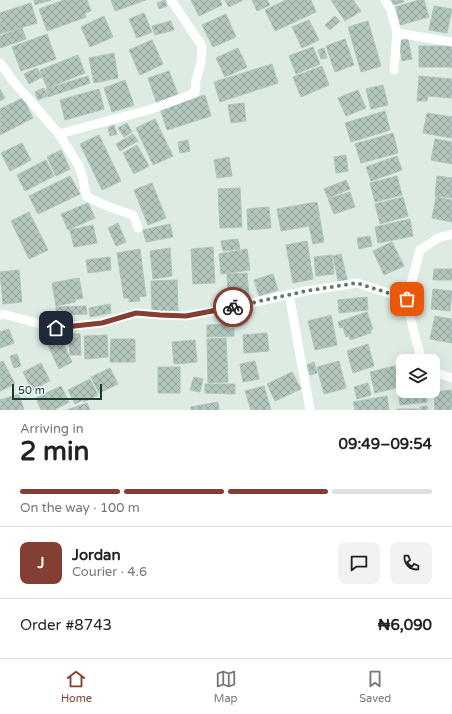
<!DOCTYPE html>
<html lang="en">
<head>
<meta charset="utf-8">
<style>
  :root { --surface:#fff; --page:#f2f2f2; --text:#222; --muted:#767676; --line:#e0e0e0; --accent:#853e33 }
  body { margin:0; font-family:"Varela Round",sans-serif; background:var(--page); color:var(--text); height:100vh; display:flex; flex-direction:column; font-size:15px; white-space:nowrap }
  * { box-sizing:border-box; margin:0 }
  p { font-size:13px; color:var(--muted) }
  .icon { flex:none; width:22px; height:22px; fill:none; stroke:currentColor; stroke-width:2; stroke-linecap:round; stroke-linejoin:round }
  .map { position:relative; height:410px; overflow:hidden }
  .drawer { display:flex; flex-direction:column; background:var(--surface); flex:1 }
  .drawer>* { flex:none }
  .fabs { position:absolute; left:396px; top:354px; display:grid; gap:8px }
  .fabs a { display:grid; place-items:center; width:44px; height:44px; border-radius:8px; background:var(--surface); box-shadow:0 4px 16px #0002; font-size:20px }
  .scale { position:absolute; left:12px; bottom:10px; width:90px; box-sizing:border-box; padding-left:4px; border:2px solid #1e3b30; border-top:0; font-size:11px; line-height:14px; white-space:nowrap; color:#1e3b30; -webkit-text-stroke:3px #eef7f1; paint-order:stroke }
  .pin { position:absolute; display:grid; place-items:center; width:34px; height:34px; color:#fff; margin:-17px; border-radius:8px; box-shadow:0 2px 6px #0006 }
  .courier { position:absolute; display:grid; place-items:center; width:40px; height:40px; margin:-20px; border:3px solid #853e33; border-radius:50%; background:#fff; color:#222; box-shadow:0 1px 5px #0007 }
  .headline em { font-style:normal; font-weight:700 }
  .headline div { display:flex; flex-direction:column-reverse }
  .headline { display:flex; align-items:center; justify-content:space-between; height:68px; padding:0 20px }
  h1 { font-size:26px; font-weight:700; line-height:30px }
  .bar { display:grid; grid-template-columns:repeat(4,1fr); gap:6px 4px; align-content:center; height:48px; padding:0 20px }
  .bar i { height:5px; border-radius:3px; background:var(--line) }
  .bar .current { background:var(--accent) }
  .bar p { grid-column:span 4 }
  .line { display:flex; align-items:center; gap:10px; padding:0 20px; border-top:1px solid var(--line) }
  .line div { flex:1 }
  .round { display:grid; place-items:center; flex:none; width:42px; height:42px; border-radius:8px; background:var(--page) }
  .dock { display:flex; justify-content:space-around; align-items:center; height:56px; border-top:1px solid var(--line); background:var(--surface); font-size:11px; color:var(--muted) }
  .dock a { display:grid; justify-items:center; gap:2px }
  .dock .current { color:var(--accent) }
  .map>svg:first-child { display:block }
</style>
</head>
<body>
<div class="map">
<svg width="452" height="410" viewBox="0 0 452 410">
  <defs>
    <pattern id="building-cross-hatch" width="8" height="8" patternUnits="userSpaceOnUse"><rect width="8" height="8" fill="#b2c6bc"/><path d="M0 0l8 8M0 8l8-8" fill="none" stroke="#90a299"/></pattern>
  </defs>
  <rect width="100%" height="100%" fill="#ddebe3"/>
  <!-- building -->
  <path fill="url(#building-cross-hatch)" stroke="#afc5ba" d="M34 0H51L35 5Z
    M64 0H87L91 11 85 13 86 17 47 31 39 9Z
    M111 0H146L115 11Z
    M165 0 167 6 159 9 157 3Z
    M191 0H220L222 5 199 16Z
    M225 0H243L229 7Z
    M252 0H267L270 5 257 11Z
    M286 0H311L316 12 275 31 265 10Z
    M331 0H353L361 11 345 21Z
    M391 0H403L404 2 393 5Z
    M419 0H424L429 17 400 25 395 7Z
    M31 3 37 23 0 34V13Z
    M434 6 452 9 447 33 429 30Z
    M144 13 152 32 137 38 129 19Z
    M226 14 236 37 213 47 202 25Z
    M104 16 113 37 90 47 81 27Z
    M335 16 340 21 330 30 325 25Z
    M309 20 319 40 302 48 292 27Z
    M171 21 174 30 155 35 152 26Z
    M368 21 381 66 361 72 348 27Z
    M22 28 26 39 0 48V36Z
    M47 34 56 59 21 71 12 47Z
    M345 39 354 65 335 72 326 46Z
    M408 39 412 59 402 61 399 41Z
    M152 40 163 64 140 75 129 50Z
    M419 46H452V67H419Z
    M313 47 320 64 296 74 289 56Z
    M238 48 247 67 225 77 216 58Z
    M324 48 327 58 321 59 318 50Z
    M114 53 118 78 94 83 89 58Z
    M78 55 85 73 47 88 40 70Z
    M272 64 278 83 220 102 214 82Z
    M322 66 329 85 301 97 293 77Z
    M37 68 42 77 29 84 24 74Z
    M169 71 179 97 157 104 148 78Z
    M88 76 90 83 48 97 46 89Z
    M419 76 452 79V98L428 96 427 101H417Z
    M125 80 134 105 112 112 104 88Z
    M383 85 388 105 371 109 366 89Z
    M44 88 47 96 38 100 35 92Z
    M0 89 5 98 0 101Z
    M99 89 104 109 65 120 60 100Z
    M358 90 366 108 346 116 338 98Z
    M205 95 211 116 167 130 160 108Z
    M23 98 33 118 0 135V109Z
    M244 103 246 121 231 123 228 105Z
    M385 111 390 130 351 142 345 123Z
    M427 113 452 117V138L423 133Z
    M155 119 173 156 153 165 136 128Z
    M127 123 132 132 124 137 118 128Z
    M114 125 117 134 110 136 108 128Z
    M393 133 398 153 361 163 355 144Z
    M133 134 138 141 120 151 116 144Z
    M99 135 121 181 102 190 80 144Z
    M435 139 452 142V164L431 160Z
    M188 140 190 151 180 153 178 142Z
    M22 143 31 160 10 171 1 153Z
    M137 145 149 166 134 174 123 153Z
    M61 150 70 169 56 176 47 157Z
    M346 155 348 171 336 173 334 157Z
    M397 156 402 170 371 181 366 167Z
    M229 157 232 176 217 178 214 160Z
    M46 160 54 176 25 191 17 175Z
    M70 176 80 194 38 214 29 196Z
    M397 176 402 195 375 202 370 183Z
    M437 176 452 178V198L435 196Z
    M346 180 350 189 328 198 324 189Z
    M152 183 166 218 148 225 134 190Z
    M240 188 242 227 220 228 218 189Z
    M350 192 355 207 334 214 328 199Z
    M403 197 408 216 380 224 375 204Z
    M436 197 452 200V222L432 218Z
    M317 202 324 242 313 244 309 226 281 231 277 209Z
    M88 203 95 218 68 230 61 214Z
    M269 207 271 228 248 230 247 209Z
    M29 212 48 250 29 259 11 221Z
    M410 219 413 236 378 243 375 227Z
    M118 223 126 242 116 246 108 228Z
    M170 224 173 237 146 242 143 230Z
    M93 225 97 243 74 247 70 230Z
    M370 236 372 246 359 249 357 238Z
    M238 239 240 249 223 251 221 241Z
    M307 241 313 279 293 283 286 245Z
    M392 242 404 266 384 275 373 251Z
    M213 247 215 283 193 284 191 249Z
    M170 248 172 276 153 279 150 251Z
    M140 249 146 296 139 297 140 301 129 302V298H124L117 253Z
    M247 249 250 270 221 274 219 254Z
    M341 254 348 283 339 285 333 256Z
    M332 255 334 274 316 276 314 257Z
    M110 257 111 270 88 273 86 260Z
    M434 269H452V280H433Z
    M19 270 22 302 3 304 0 272Z
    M247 273 249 296 228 297 227 274Z
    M273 274 278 290 259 296 254 280Z
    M79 278 83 298 75 300V302L56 306 52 283Z
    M177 280 178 311 152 312 151 281Z
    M433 289 452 291 450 311 431 309Z
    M367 297 368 310 339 313 338 300Z
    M110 304 111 313 90 317 89 308Z
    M86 306 87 314 56 315V307Z
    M367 312 373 329 370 330 371 333 350 340 349 336 346 337 343 327 340 328 338 322Z
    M331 315 337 345 315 350 308 321Z
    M435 316 452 319V343L430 339Z
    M229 324V329L234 328V336L207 337V325Z
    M9 329 14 343 0 348V332Z
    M267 333 269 351 244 353 243 335Z
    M69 334H80L81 355H70Z
    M107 335 108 357 85 359 84 336Z
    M60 337 72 362 59 369 47 343Z
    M226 338 228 382 208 383 207 339Z
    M111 339H135V362H110Z
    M195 340 197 362 174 364 172 342Z
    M368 344 374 366 353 373 347 351Z
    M17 354 21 366 14 368 10 356Z
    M3 361 15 384 0 391V362Z
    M255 361 259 379 243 382 240 364Z
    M339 361 346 388 324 394 317 367Z
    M314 362 317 373 310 375 307 365Z
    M41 363 50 381 32 390 23 372Z
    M403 364V386L375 393 370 372Z
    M158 367H180V393H158Z
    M110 368 118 384 99 393 91 377Z
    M292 372 301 389 275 401 267 384Z
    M194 377 203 379 200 392 190 390Z
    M90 379 98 395 84 402 83 400 75 404 68 390Z
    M368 383 371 395 357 399 354 387Z
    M205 384H235V394L205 393Z
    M61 386 69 402 54 410H41L36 398Z
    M264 386 271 410H251L245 391Z
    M452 390V410H435L434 392Z
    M398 391H426L427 402 400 405Z
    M19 394 24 410H0V400Z
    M387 396 389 410H355L353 402Z
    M218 402 219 410H191V407Z
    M87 403 90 410H67Z
    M427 406 428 410H420V407Z
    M397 409H418V410H397Z"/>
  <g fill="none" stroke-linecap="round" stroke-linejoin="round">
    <!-- street -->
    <path stroke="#fff" stroke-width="9" d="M385 0 391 10 397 33 394 70
      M397 33 452 42
      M0 63 13 81 59 134 79 166 83 178 86 196 104 205 133 215 138 228
      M59 134 152 109 195 93 196 80 201 63 202 46 171 0
      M289 294 310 410
      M0 315 3 314 56 328 102 323 136 313 160 315 186 316 219 310 306 291 357 283 407 299
      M422 361 413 329 407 299 420 250 438 238 452 234
      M433 372 452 378"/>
  </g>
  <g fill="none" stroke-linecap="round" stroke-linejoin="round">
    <!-- done -->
    <path stroke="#61796f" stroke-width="4" stroke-dasharray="0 7.2" d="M233 307 306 291 357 283 407 299"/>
    <!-- route -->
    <path stroke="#853e33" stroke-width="5" d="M56 328 102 323 136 313 160 315 186 316 233 307"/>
  </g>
</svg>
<div class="fabs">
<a><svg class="icon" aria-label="layers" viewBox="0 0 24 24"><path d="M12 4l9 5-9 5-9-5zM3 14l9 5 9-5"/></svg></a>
</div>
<div class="scale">50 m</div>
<div class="pin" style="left:407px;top:299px;background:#ea580c"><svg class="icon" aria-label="bag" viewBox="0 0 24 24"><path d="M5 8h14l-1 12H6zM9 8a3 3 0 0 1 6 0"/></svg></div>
<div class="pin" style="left:56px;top:328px;background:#1f2937"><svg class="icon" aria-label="home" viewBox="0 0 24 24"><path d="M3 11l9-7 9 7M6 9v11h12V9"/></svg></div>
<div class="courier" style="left:233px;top:307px"><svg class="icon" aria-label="bike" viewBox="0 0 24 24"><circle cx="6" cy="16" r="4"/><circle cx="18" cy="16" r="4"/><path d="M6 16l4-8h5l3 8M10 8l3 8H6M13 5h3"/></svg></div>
</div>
<section class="drawer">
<div class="headline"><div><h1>2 min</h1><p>Arriving in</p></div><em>09:49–09:54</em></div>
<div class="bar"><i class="current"></i><i class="current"></i><i class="current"></i><i></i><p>On the way · 100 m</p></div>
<div class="line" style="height:72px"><b class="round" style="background:var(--accent);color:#fff">J</b><div><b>Jordan</b><p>Courier · 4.6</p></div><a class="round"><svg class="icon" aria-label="chat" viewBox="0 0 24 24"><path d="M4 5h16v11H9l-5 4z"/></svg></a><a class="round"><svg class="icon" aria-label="phone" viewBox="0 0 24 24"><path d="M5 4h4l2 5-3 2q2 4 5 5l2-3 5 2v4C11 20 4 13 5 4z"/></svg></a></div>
<div class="line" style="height:52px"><div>Order #8743</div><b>₦6,090</b></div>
</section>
<nav class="dock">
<a class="current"><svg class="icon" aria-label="home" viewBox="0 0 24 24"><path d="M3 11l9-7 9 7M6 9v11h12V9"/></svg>Home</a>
<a><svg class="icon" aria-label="map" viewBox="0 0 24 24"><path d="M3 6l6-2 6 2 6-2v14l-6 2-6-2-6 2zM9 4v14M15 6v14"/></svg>Map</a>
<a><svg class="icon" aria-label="saved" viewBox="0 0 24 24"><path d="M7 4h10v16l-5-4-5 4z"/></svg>Saved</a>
</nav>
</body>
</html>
